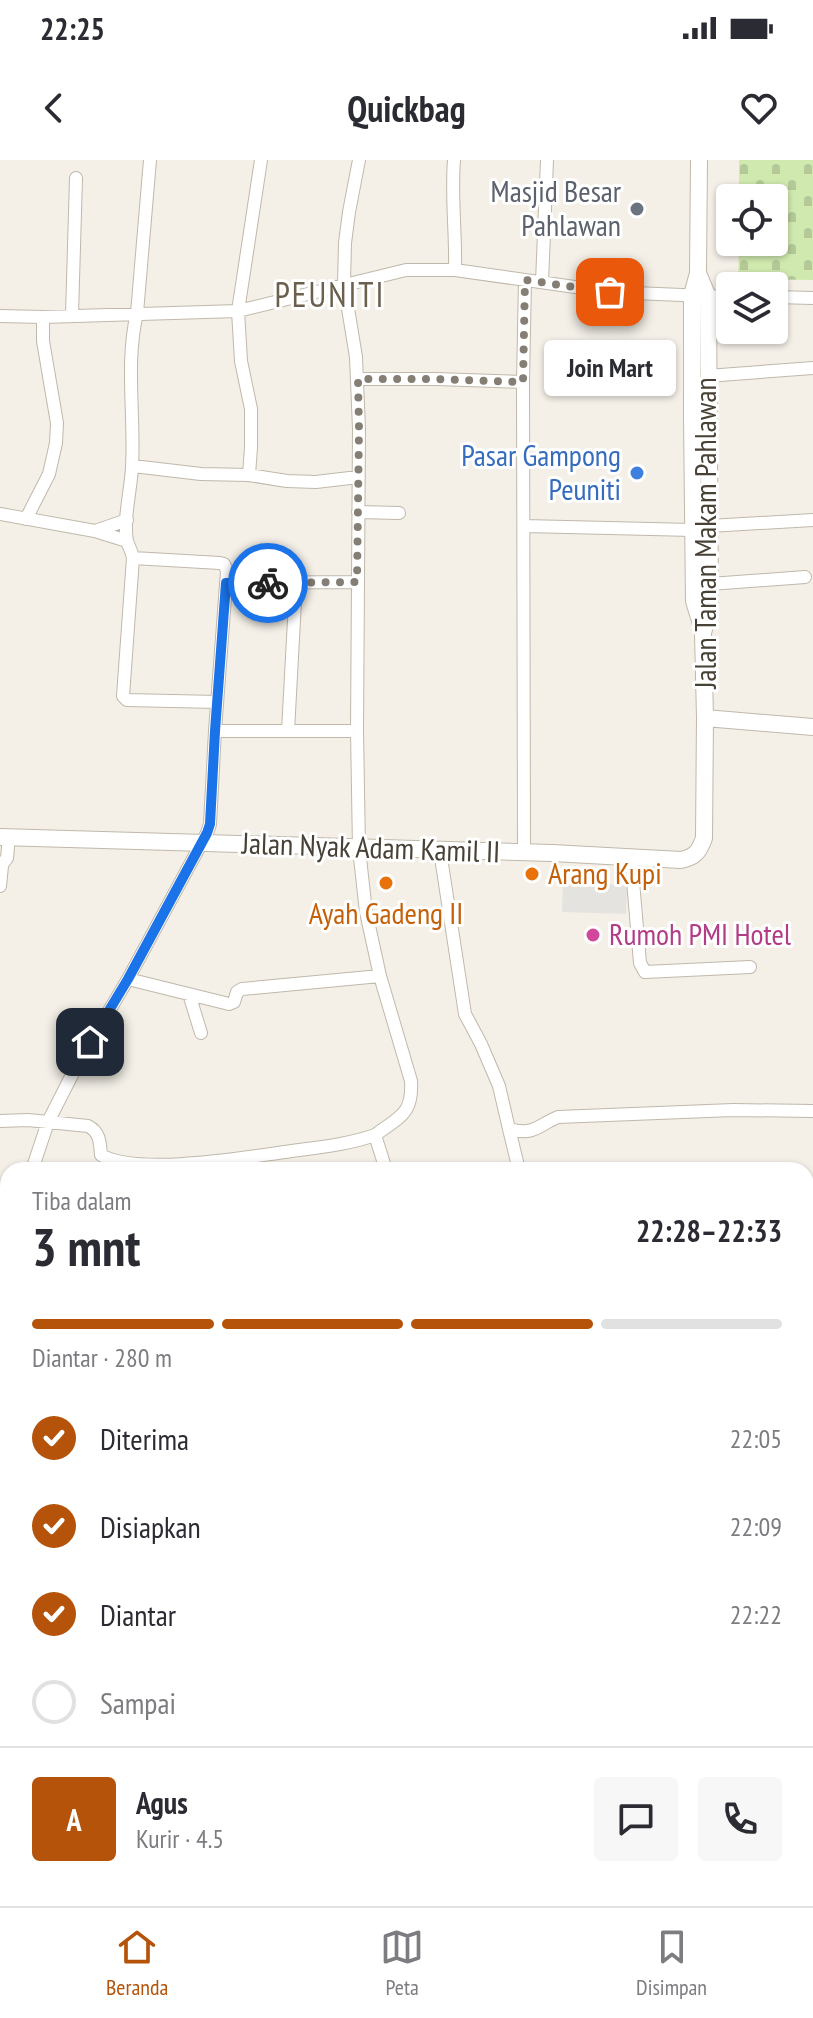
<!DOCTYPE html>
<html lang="id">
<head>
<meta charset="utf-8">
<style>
  :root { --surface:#fff; --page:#f7f7f7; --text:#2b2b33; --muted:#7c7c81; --line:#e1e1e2; --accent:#b45309 }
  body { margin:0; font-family:"PT Sans Narrow",sans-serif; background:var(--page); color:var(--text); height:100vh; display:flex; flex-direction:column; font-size:30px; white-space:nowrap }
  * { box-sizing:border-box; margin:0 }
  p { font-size:26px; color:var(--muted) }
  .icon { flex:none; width:44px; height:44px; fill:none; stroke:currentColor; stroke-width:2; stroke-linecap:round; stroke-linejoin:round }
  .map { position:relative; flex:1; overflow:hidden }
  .panel { position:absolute; left:0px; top:1002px; width:814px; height:744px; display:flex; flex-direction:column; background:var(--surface); border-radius:24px 24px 0 0; box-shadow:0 2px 6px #0004 }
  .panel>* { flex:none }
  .fabs { position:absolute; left:716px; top:24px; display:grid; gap:16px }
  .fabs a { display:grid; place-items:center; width:72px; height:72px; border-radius:8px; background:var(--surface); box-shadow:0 2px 6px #0004; font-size:40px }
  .pin { position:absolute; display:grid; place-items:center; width:68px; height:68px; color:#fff; margin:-34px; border-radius:16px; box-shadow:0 4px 12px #0006 }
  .courier { position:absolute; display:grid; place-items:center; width:80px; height:80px; margin:-40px; border:6px solid #1a73e8; border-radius:50%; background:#fff; color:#222; box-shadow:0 2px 10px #0007 }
  .bubble { position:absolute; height:56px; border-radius:8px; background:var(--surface); box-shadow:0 2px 6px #0004; font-size:26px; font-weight:700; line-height:56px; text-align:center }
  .headline em { font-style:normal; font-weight:700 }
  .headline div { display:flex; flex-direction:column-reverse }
  .headline { display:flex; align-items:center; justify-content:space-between; height:136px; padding:0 32px }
  h1 { font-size:52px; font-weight:700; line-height:60px }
  .bar { display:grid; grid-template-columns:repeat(4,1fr); gap:12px 8px; align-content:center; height:96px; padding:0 32px }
  .bar i { height:10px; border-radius:6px; background:var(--line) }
  .bar .on { background:var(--accent) }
  .bar p { grid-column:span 4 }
  .line { display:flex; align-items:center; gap:20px; padding:0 32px; border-top:2px solid var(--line) }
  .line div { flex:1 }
  .round { display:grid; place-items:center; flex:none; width:84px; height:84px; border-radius:8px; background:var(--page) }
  ol { padding:0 32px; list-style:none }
  li { display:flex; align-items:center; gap:24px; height:88px }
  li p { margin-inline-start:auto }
  li .icon { padding:8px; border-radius:50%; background:var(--accent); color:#fff; stroke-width:4 }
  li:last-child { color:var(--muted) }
  li i { width:44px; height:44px; border:4px solid var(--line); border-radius:50% }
  .status { display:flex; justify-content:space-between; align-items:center; height:56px; padding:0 40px; background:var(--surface); direction:ltr }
  .status svg { height:22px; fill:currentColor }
  header { display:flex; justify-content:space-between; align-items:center; height:104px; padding:0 32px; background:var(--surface); font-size:36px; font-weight:700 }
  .dock { display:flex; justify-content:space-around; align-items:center; height:112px; border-top:2px solid var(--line); background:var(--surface); font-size:22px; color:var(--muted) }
  .dock a { display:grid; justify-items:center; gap:4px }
  .dock .on { color:var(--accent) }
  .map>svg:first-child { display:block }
</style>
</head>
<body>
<div class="status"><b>22:25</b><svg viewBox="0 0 49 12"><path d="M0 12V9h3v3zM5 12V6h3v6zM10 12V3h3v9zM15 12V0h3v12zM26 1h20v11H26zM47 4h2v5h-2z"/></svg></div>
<header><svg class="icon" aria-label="back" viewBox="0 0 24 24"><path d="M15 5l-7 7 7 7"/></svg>Quickbag<svg class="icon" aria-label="heart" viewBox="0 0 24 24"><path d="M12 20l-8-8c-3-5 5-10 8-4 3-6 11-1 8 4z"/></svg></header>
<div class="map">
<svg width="813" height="1746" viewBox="0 0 813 1746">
  <defs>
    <pattern id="forest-firs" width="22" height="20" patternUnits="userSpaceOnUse" patternTransform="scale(2)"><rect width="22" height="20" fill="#d0e9af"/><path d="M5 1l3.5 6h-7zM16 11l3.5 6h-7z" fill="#b4c997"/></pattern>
    <pattern id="cemetery-stones" width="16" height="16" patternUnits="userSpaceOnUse" patternTransform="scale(2)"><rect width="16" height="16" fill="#d0e9af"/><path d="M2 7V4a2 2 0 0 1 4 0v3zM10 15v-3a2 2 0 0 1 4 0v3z" fill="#b4c997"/></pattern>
  </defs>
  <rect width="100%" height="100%" fill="#f4f0e8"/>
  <!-- forest -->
  <path fill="url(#forest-firs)" d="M806 1698H813V1746H752L754 1738H806Z"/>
  <!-- cemetery -->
  <path fill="url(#cemetery-stones)" d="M739 0H813V120L738 119 739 82H774V38H739Z"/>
  <!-- parking -->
  <path fill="#e5e3df" d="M563 722 627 725 626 754 562 752Z"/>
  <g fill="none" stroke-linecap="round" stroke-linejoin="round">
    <defs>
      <path id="minor" d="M150 0 137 153C125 203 135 256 132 307 131 330 123 358 127 381 129 387 132 392 133 398L123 536 127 540 217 542
        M359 0 349 52 345 83 344 124 356 197 359 269 357 571 359 689 366 752 380 816 411 921C413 955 399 957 375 975L386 1010
        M454 0C451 37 456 73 455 110
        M542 122 547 0
        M774 137 813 138
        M72 155 76 18
        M0 156 43 157 238 151 406 110H455L610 132 730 137
        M707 216 813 208
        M358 219H436L523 222
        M133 306 201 314 249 315 287 321 316 322 358 317
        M249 315 251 287V249L241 201 238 151 261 0
        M358 352 399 353
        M0 354 95 371 127 381
        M26 359 49 314 56 283 57 263 43 181V157
        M524 366 693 370 709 366 813 360
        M95 371 127 360
        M226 423 357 422
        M710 424 805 417
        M215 571H357
        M288 571 296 423
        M440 691 465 854 481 884 499 926 509 969
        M524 693 523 222 525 120
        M631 698 640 803 645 812 750 807
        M0 707 7 698 9 677
        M0 726 2 706
        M128 819 229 844 234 842 237 832 242 829 380 816
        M189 834 201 873
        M0 961 28 960 88 966C100 972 100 983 101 995 137 1015 236 999 278 993 310 988 344 986 375 975
        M32 1010 48 962 78 903 128 819 207 673 210 664 215 571 227 411 224 404 220 403 133 398
        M519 1010 509 969C535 976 538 965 558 957L733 950 813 951
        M0 1032 8 1030
        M806 1115 813 1114
        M0 1214H8
        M0 1400 8 1398
        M0 1475 8 1489
        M806 1562H813
        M0 1567 8 1571
        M806 1635 813 1633
        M806 1697 813 1696
        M0 1723 8 1720
        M153 1738 156 1746
        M196 1738 206 1746"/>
      <path id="tertiary" d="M698 113 692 135V257L694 441 703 471
        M705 558 813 567
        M0 677 552 693 681 700C695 697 699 692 704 678L705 558 703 473 710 446 708 137 698 113 699 0"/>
    </defs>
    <!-- minor casing -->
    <use href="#minor" stroke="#c0b8aa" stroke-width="14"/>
    <!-- tertiary casing -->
    <use href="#tertiary" stroke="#c0b8aa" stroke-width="18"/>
    <!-- minor -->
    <use href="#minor" stroke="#fff" stroke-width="12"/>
    <!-- tertiary -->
    <use href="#tertiary" stroke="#fff" stroke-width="16"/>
  </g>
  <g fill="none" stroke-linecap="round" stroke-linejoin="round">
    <!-- done -->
    <path stroke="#847e74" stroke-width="8" stroke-dasharray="0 14.4" d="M268 423 357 422 359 269 358 219H436L523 222 525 120 610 132"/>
    <!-- route -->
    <path stroke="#1a73e8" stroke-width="10" d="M90 882 128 819 207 673 210 664 215 571 226 423H268"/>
  </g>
  <!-- markers -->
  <circle fill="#6b7280" stroke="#fff" stroke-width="3" cx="637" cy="49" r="8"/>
  <circle fill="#3f7fe0" stroke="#fff" stroke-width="3" cx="637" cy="313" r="8"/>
  <g fill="#e8710a" stroke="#fff" stroke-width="3">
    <circle cx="532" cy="714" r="8"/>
    <circle cx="386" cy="723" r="8"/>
  </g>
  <circle fill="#d1479c" stroke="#fff" stroke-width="3" cx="593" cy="775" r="8"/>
  <g text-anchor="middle" stroke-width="6" stroke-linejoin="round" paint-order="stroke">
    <!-- worship labels -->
    <g font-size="30" fill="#5b616d" stroke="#fff" text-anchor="end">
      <text x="621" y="42">Masjid Besar<tspan x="621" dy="34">Pahlawan</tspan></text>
    </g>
    <!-- shop labels -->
    <g font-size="30" fill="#366cbe" stroke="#fff" text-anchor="end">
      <text x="621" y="306">Pasar Gampong<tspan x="621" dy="34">Peuniti</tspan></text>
    </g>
    <!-- street labels -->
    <g font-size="30" fill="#484136" stroke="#fff">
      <text transform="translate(706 373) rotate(-90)" y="10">Jalan Taman Makam Pahlawan</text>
      <text transform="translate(371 688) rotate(2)" y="10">Jalan Nyak Adam Kamil II</text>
    </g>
    <!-- food labels -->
    <g font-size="30" fill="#c56008" stroke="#fff" text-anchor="start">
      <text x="548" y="724">Arang Kupi</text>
      <text x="386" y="764" text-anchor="middle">Ayah Gadeng II</text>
    </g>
    <!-- hotel labels -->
    <g font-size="30" fill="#b23c85" stroke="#fff" text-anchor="start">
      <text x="609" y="785">Rumoh PMI Hotel</text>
    </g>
    <!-- quarter labels -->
    <g font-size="34" letter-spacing="2" fill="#6b5f4d" stroke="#fff">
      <text x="330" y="147">PEUNITI</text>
    </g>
  </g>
</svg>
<div class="fabs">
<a><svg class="icon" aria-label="locate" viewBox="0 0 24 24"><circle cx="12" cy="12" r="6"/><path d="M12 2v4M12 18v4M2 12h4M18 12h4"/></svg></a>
<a><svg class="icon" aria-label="layers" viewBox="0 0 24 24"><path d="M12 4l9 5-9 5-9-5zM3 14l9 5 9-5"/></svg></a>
</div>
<div class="pin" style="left:610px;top:132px;background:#ea580c"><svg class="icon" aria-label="bag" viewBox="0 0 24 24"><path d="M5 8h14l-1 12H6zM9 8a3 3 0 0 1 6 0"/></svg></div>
<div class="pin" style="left:90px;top:882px;background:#1f2937"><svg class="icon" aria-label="home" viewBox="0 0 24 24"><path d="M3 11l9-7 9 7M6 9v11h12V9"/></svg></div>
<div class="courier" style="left:268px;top:423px"><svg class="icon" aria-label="bike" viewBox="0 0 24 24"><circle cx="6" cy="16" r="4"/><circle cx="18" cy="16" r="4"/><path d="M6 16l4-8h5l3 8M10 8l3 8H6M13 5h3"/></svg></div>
<div class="bubble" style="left:544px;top:180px;width:132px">Join Mart</div>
<section class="panel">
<div class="headline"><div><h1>3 mnt</h1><p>Tiba dalam</p></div><em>22:28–22:33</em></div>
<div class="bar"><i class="on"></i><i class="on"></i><i class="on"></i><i></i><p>Diantar · 280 m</p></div>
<ol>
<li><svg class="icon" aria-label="check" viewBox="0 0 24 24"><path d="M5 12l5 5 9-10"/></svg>Diterima<p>22:05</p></li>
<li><svg class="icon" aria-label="check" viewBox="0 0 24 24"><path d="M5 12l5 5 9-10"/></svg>Disiapkan<p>22:09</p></li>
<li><svg class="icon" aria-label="check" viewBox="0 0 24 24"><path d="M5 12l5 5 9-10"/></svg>Diantar<p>22:22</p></li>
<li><i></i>Sampai</li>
</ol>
<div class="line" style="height:144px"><b class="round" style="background:var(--accent);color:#fff">A</b><div><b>Agus</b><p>Kurir · 4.5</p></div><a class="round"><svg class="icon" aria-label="chat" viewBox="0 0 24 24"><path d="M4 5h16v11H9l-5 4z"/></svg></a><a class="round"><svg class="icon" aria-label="phone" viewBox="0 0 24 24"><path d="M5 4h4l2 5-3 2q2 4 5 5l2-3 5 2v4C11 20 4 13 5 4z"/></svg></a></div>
</section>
</div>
<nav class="dock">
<a class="on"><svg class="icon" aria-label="home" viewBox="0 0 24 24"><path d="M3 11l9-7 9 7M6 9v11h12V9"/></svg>Beranda</a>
<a><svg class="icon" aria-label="map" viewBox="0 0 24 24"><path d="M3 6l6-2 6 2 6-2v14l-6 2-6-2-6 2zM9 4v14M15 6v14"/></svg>Peta</a>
<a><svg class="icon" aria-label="saved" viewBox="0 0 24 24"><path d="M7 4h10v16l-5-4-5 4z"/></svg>Disimpan</a>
</nav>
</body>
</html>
